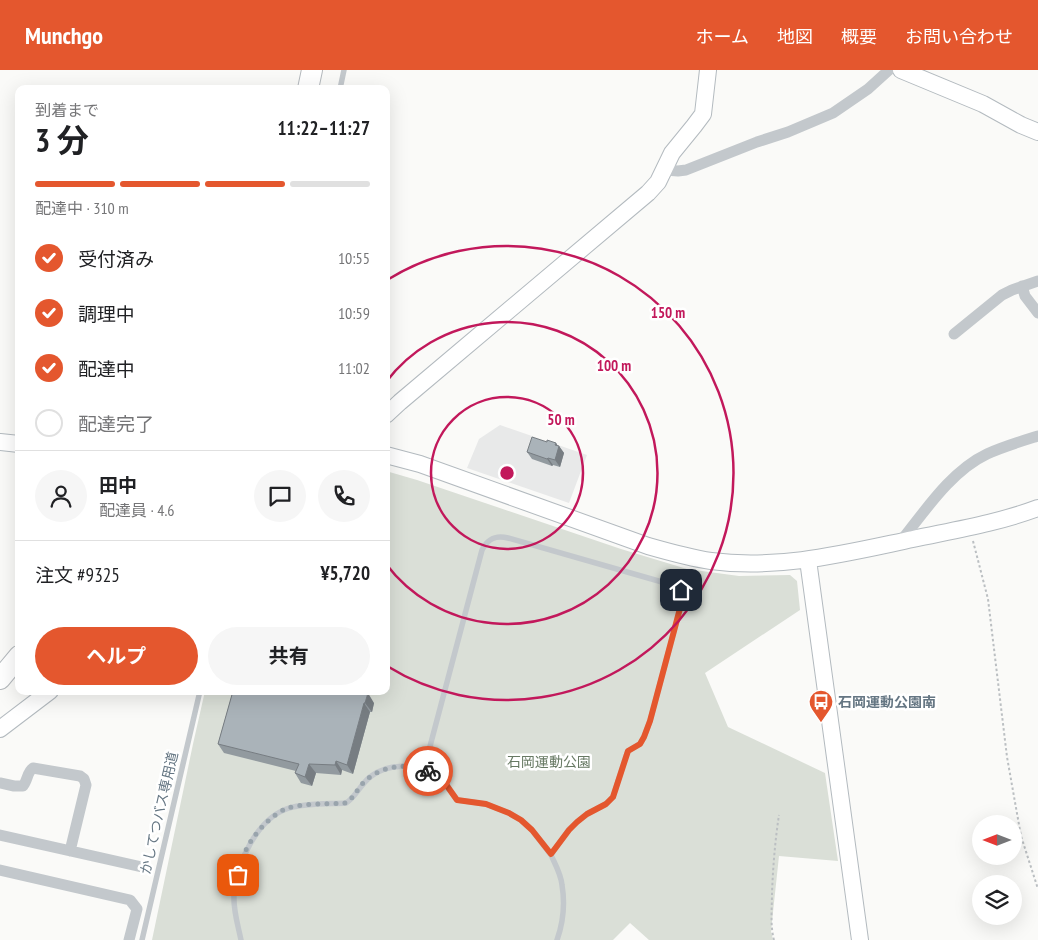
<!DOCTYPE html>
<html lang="ja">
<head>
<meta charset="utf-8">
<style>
  :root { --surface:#fff; --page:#f6f6f6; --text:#202124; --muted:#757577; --line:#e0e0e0; --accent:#e4572e }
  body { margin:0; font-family:"PT Sans Narrow","Noto Sans JP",sans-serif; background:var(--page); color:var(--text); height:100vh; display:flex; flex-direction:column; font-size:19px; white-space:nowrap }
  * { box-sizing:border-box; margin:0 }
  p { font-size:16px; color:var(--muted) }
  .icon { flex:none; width:28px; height:28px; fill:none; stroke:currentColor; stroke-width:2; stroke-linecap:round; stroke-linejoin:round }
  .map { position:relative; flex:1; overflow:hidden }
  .side { position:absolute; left:15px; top:15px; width:375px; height:610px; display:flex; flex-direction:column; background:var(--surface); border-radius:10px; box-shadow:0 5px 20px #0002 }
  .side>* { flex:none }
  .needle { width:32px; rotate:270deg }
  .buttons { position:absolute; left:972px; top:745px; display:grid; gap:10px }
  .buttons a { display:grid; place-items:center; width:50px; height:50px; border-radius:50%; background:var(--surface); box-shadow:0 5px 20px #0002; font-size:25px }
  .pin { position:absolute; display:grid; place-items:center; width:42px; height:42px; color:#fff; margin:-21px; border-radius:10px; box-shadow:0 2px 8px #0006 }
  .courier { position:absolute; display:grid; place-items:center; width:50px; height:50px; margin:-25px; border:4px solid #e4572e; border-radius:50%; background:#fff; color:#222; box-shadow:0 1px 6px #0007 }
  .summary em { font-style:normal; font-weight:700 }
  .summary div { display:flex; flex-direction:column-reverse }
  .summary { display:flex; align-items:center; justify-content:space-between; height:85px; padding:0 20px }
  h1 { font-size:32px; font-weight:700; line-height:38px }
  .bar { display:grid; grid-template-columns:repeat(4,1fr); gap:8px 5px; align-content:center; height:60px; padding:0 20px }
  .bar i { height:6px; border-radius:4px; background:var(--line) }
  .bar .selected { background:var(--accent) }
  .bar p { grid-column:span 4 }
  .line { display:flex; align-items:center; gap:12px; padding:0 20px; border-top:1px solid var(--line) }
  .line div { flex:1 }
  .round { display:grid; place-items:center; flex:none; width:52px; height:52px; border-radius:26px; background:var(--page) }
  ol { padding:0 20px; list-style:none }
  li { display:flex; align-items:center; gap:15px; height:55px }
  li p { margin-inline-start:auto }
  li .icon { padding:5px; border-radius:50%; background:var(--accent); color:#fff; stroke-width:4 }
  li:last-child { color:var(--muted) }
  li i { width:28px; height:28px; border:2px solid var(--line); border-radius:50% }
  .primary-button { display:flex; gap:10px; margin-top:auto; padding:10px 20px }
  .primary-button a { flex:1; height:58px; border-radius:30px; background:var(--accent); color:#fff; font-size:20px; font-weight:700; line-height:58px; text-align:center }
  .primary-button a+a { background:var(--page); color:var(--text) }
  header { display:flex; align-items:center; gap:30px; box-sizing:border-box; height:70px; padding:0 25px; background:var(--accent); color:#fff }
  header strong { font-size:24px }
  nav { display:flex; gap:28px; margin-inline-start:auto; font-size:18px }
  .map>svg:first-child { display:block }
</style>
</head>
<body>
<header>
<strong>Munchgo</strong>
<nav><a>ホーム</a><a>地図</a><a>概要</a><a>お問い合わせ</a></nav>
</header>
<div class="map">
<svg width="1038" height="870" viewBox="0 0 1038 870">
  <rect width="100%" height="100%" fill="#fafaf8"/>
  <!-- built -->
  <path fill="#e8e9e9" d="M500 355 587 385 569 433 467 398 479 369Z"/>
  <!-- green -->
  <path fill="#dadfd7" d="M386 401 417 410 621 479 687 499 739 506 790 505 797 511 800 540 705 603 728 657 825 703 838 791 779 786 771 861 773 870H649L630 853 613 870H152L193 674 205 621H386Z"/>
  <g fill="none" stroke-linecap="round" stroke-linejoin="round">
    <defs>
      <path id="secondary" d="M901 0 983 34 1021 55 1038 62
        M386 345 400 332 648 123 658 112 672 83 694 56 703 44 708 0
        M0 372 19 374
        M386 385 420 394 648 476C669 482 690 488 711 491 780 500 846 483 913 469 955 460 998 453 1038 438
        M808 490 860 870
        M0 659 50 621"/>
      <path id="highway" d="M308 19 312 0
        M0 609 19 586"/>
    </defs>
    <!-- secondary casing -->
    <use href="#secondary" stroke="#b3babf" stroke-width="18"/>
    <!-- highway casing -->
    <use href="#highway" stroke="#b4b9bd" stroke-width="22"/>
    <!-- path -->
    <path stroke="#bbbfc2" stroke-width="2" stroke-dasharray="2.5 2.5" stroke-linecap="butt" d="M973 471 988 529 1007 687 1021 766 1038 819
      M774 870C770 856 772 838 772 823 773 797 775 771 779 745"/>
    <!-- lane -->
    <path stroke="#c3c8cc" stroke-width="5.5" d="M340 19 344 0
      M424 699 482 480C488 468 496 465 508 468L676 516C682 521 683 524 682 531L650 651 644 667 640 674 628 681 626 686 613 727 606 734 587 744 577 752 569 759 551 785C555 794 561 804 562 815 565 833 563 853 557 870
      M142 870 200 621
      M241 870C238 855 233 840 234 825 236 794 257 748 289 738 307 733 328 734 346 733 355 728 360 715 370 707 392 690 426 694 445 714 449 719 453 725 457 730L486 734 509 743 521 750 532 760 551 785"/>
    <!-- street -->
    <path stroke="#c3c8cc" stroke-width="11" d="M665 100 678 101 686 100 757 72 788 62 833 43 868 19 889 0
      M1022 216 1025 226 1038 243
      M954 264 1002 225 1012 220 1038 211
      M901 471C925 441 951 401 987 384 1002 377 1022 371 1038 366
      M0 713 14 716H23C28 710 27 702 33 698L80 706 84 709 86 715 70 781
      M0 765 142 797
      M0 800 130 830 137 839 129 870"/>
    <!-- secondary -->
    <use href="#secondary" stroke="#fff" stroke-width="16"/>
    <!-- highway -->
    <use href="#highway" stroke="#fff" stroke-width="20"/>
  </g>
  <!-- wall -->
  <path fill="#929a9f" d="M547 372 556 373 558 376H559L564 383 560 397 553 395 552 396 532 389 527 382Z
    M233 621 374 633 372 642H370L353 704 342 700 341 705 316 703 312 716 301 713 295 703 296 701 224 683 218 674Z"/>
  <!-- shaded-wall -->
  <path fill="#777d82" d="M556 373 559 378V376L564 383 560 397 555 390Z
    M548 388 553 395 552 396 547 389Z
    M368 623 374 633 372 642 365 633Z
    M364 633 370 642 353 704 347 695Z
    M336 691 342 700 341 705 335 695Z
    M309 694 316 703 312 716 305 707Z"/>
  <!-- building -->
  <path fill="#aab3b9" stroke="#777d82" d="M532 367 547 372V370L556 373 555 375 559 376 555 390 548 388 547 389 527 382Z
    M233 621H359L368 623 365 633H364L347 695 336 691 335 695 309 694 305 707 295 703 299 694 218 674Z"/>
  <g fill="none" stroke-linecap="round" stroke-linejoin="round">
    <!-- done -->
    <path stroke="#99a4ac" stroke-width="5" stroke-dasharray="0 9" d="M238 805C240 797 242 790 245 782 252 766 271 744 288 738 304 733 329 734 346 733 354 728 357 719 364 712 379 697 408 691 428 701"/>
    <!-- route -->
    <path stroke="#e4572e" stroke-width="6" d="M428 701 445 713 457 730 486 734 509 743 521 750 532 760 551 784 569 760 577 752 587 744 606 734 613 727 628 681 640 674 644 667 650 651 682 531 683 524 681 520"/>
  </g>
  <!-- distance rings -->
  <g fill="none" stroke="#c2185b" stroke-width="2.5">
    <circle cx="507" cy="403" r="76"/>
    <path d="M386 312A151 151 0 1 1 386 494"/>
    <path d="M387 210A227 227 0 1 1 387 596"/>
  </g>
  <!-- icons -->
  <defs>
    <symbol id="bus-pin" viewBox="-11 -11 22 30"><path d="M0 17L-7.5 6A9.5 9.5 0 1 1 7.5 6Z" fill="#e4572e" stroke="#fff"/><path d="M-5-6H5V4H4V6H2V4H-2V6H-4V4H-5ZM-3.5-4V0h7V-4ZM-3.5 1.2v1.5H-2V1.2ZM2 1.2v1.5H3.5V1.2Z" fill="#fff"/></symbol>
  </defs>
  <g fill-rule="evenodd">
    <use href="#bus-pin" x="807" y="618" width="28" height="38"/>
  </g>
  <g text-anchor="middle" stroke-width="5" stroke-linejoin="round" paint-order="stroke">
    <!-- poi labels -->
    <g font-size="14" font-weight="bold" fill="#657683" stroke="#fff" text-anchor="start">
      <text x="838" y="637">石岡運動公園南</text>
    </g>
    <!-- park labels -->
    <g font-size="14" fill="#687a64" stroke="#fff">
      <text x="549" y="697">石岡運動公園</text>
    </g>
    <!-- street labels -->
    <g font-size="14" fill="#657683" stroke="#fff">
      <text transform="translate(159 743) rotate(-77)" y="5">かしてつバス専用道</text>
    </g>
  </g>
  <circle cx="507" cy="403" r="8" fill="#c2185b" stroke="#fff" stroke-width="2.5"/>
  <g font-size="15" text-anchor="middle" font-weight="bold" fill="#c2185b" stroke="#fff" stroke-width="5" stroke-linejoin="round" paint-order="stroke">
    <text x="668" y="248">150 m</text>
    <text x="614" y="301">100 m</text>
    <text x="561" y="355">50 m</text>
  </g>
</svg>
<div class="buttons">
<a><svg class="needle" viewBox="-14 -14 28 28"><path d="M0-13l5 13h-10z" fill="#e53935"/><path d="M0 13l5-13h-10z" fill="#757577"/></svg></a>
<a><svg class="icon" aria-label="layers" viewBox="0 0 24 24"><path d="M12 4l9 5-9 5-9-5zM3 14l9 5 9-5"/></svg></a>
</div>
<div class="pin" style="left:238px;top:805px;background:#ea580c"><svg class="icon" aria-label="bag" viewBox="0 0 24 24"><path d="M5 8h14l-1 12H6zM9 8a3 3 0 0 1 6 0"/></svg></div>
<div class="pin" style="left:681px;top:520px;background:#1f2937"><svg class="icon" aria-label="home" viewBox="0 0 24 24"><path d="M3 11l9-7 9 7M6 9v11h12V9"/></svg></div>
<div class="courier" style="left:428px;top:701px"><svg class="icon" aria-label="bike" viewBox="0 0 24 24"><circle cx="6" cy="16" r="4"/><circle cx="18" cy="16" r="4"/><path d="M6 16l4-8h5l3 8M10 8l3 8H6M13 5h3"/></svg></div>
<section class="side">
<div class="summary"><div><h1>3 分</h1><p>到着まで</p></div><em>11:22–11:27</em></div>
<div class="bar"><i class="selected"></i><i class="selected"></i><i class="selected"></i><i></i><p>配達中 · 310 m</p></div>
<ol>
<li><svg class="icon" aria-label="check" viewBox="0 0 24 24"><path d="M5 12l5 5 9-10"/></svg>受付済み<p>10:55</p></li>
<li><svg class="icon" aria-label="check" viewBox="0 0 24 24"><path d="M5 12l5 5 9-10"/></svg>調理中<p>10:59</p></li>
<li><svg class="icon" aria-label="check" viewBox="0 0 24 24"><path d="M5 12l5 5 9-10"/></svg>配達中<p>11:02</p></li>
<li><i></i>配達完了</li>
</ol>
<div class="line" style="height:90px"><a class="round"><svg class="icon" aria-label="person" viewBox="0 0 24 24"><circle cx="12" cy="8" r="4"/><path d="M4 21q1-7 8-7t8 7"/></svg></a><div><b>田中</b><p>配達員 · 4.6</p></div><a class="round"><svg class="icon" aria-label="chat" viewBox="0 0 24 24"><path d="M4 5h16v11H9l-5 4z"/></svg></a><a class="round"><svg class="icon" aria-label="phone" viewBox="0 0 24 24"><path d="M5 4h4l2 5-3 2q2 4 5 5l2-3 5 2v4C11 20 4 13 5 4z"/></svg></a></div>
<div class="line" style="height:65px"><div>注文 #9325</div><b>¥5,720</b></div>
<div class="primary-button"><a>ヘルプ</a><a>共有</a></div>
</section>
</div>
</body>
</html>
